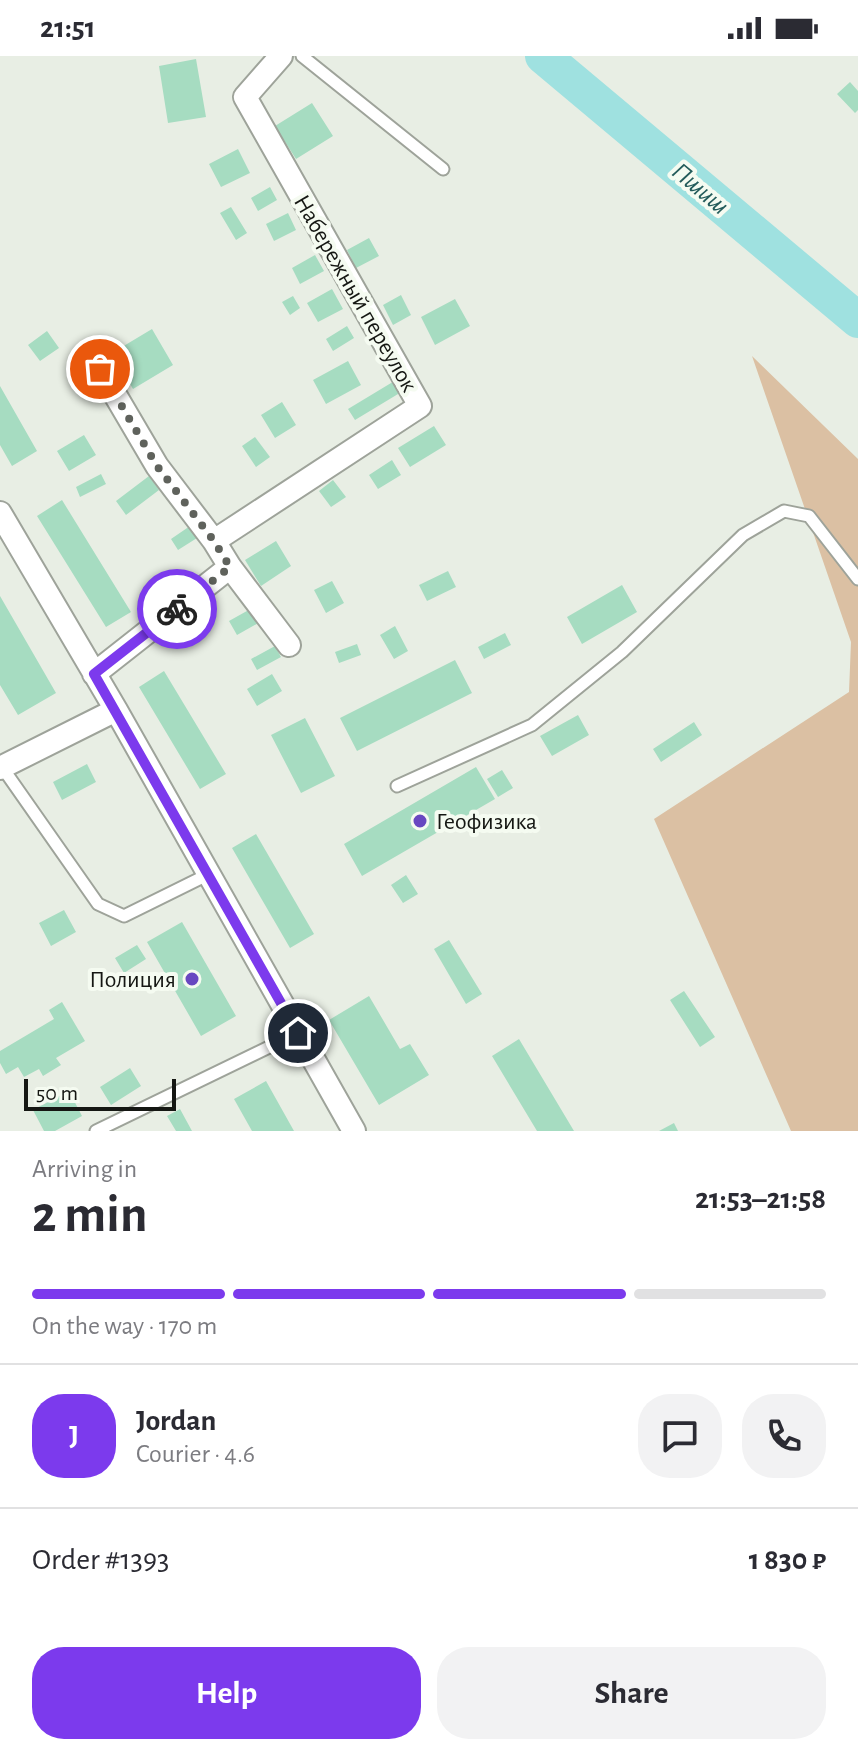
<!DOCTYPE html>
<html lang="en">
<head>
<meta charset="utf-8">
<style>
  :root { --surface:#fff; --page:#f2f2f3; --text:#2b2b33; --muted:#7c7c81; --line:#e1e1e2; --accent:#7c3aed }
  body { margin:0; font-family:"Alegreya Sans",sans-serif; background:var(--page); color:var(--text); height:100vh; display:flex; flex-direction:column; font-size:30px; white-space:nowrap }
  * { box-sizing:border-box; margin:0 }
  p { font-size:26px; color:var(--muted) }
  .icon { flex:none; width:44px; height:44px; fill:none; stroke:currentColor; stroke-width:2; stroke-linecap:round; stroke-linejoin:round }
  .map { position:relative; height:1075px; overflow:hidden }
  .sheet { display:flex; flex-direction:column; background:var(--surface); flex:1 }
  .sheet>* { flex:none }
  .scale { position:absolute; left:24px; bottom:20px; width:152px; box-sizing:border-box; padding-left:8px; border:4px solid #151713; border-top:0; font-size:22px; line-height:28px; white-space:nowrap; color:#151713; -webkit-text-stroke:6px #f5fbf1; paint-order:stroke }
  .pin { position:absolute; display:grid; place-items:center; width:68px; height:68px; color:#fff; margin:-34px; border:4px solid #fff; border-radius:50%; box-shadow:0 2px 8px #0007 }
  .courier { position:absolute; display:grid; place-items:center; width:80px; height:80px; margin:-40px; border:6px solid #7c3aed; border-radius:50%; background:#fff; color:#222; box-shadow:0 2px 10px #0007 }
  .head em { font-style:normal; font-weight:700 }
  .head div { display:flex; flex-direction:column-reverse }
  .head { display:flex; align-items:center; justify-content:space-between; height:136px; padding:0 32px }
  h1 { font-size:52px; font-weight:700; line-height:60px }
  .bar { display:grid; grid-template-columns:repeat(4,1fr); gap:12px 8px; align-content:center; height:96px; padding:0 32px }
  .bar i { height:10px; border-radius:6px; background:var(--line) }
  .bar .on { background:var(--accent) }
  .bar p { grid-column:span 4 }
  .line { display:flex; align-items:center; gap:20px; padding:0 32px; border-top:2px solid var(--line) }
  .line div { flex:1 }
  .round { display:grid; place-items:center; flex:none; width:84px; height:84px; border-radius:32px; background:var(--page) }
  .action { display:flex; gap:16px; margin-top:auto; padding:16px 32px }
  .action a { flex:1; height:92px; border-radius:32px; background:var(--accent); color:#fff; font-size:32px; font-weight:700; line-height:92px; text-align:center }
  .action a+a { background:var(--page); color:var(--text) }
  .status { display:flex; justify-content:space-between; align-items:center; height:56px; padding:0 40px; background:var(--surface); direction:ltr }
  .status svg { height:22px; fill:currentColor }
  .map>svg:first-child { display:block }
</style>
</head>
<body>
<div class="status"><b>21:51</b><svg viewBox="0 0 49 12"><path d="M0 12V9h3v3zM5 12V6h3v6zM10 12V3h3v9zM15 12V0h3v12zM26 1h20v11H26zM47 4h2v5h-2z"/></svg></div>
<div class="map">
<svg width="858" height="1075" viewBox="0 0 858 1075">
  <rect width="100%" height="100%" fill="#e8eee4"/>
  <!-- green -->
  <path fill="#dbc0a3" d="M752 300 858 403V1075H791L654 763 849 636 851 586Z"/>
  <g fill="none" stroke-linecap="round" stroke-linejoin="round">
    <!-- river -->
    <path stroke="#9fe1e0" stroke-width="36" d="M543 0 858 264"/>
  </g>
  <!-- building -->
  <path fill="#a6dcc1" d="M196 3 206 61 168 67 159 10Z
    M850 26 858 35V54L855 57 837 38Z
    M312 47 333 80 296 103 275 70Z
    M238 93 250 117 221 131 209 108Z
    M270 131 277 144 258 155 251 142Z
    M231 151 247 177 236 184 220 157Z
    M288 157 296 174 274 185 266 168Z
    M369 182 379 200 356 212 347 194Z
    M315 199 324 215 300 228 292 212Z
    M332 233 343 253 318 266 307 247Z
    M401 239 411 259 393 269 383 249Z
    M293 240 300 252 290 259 282 246Z
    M455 243 470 270 435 289 421 261Z
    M347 270 354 282 333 295 326 283Z
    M152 273 173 309 133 333 112 297Z
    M47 275 59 292 40 305 28 289Z
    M348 305 361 329 326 348 313 324Z
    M396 324 403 335 355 364 348 353Z
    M0 330 37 395 12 410 0 389Z
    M282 346 296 369 275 382 261 359Z
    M434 370 446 389 410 411 398 392Z
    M84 379 96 399 69 415 57 395Z
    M255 381 270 401 256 411 242 390Z
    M392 404 401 419 378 433 369 419Z
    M101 418 106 428 80 441 76 431Z
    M149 420 159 434 126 459 116 445Z
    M333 424 346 441 331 451 319 435Z
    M62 444 131 556 106 571 37 460Z
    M190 470 197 482 178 494 171 483Z
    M276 485 291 510 261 530 245 504Z
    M448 515 456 531 427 545 419 529Z
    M332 525 344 547 326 557 314 534Z
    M622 529 637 556 582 588 567 561Z
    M0 540 56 637 18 659 0 629Z
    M254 551 262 565 237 579 229 565Z
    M395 570 408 595 394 603 380 579Z
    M505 577 511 589 484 603 478 591Z
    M357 588 361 599 339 607 335 596Z
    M275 590 281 601 257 614 251 603Z
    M455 604 472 637 357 695 340 662Z
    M164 615 226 718 200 733 139 631Z
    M272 618 282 635 257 650 247 633Z
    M578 659 589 679 552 700 540 680Z
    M305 662 335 720 301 737 271 679Z
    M694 666 702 679 661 706 653 693Z
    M87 708 96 726 62 744 53 726Z
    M476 711 495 743 362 820 344 788Z
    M502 714 513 732 498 741 487 723Z
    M256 778 314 878 290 892 232 792Z
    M406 819 418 838 403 847 391 829Z
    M64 854 76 876 51 890 39 867Z
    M182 866 236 960 201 980 147 886Z
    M449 884 482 938 466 948 434 893Z
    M137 889 146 903 124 917 115 902Z
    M684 935 715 981 700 991 670 944Z
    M369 940 400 993 410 988 429 1019 379 1049 329 964Z
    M62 946 85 985 56 1002 61 1009 43 1020 39 1013 24 1021 18 1011 6 1018 0 1007V995L54 963 49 954Z
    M519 983 574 1075H537L492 1000Z
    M130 1012 141 1030 111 1049 100 1031Z
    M266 1025 294 1075H252L234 1043Z
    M69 1035 82 1060 55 1075H44L33 1054Z
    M180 1053 192 1075H176L167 1060Z
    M674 1067 678 1075H659Z"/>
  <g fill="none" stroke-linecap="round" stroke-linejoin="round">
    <defs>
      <path id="service" d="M302 0 443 113
        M2 711 98 848 124 860 207 819
        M397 730 532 669 622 596 743 479 784 455 809 460 858 523
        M96 1075 298 977"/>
      <path id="minor" d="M100 313 157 410 214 485 230 511 289 589
        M0 457 116 654 354 1075
        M214 485 420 350 245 41 281 0
        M94 618 230 511
        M0 712 116 654"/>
    </defs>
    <!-- service casing -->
    <use href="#service" stroke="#9ea39a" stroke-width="15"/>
    <!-- minor casing -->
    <use href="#minor" stroke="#9ea39a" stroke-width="26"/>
    <!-- service -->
    <use href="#service" stroke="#fff" stroke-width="11"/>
    <!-- minor -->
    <use href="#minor" stroke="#fff" stroke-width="22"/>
  </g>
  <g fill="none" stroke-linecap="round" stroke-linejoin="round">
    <!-- done -->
    <path stroke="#5f625c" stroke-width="8" stroke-dasharray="0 14.4" d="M100 313 157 410 214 485 230 511 177 553"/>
    <!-- route -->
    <path stroke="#7c3aed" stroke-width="10" d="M177 553 94 618 298 977"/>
  </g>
  <!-- markers -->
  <g fill="#6848c1" stroke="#f5fbf1" stroke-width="3">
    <circle cx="420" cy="765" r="8"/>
    <circle cx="192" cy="923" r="8"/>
  </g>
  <g text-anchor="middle" stroke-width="8" stroke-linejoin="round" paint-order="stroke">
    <!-- street labels -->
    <g font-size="24" fill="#151713" stroke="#f5fbf1">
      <text transform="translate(356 237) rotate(60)" y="8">Набережный переулок</text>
    </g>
    <!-- poi labels -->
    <g font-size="24" fill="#151713" stroke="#f5fbf1" text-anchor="start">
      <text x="436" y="773">Геофизика</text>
      <text x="176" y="931" text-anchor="end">Полиция</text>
    </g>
    <!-- water labels -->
    <g font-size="26" font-style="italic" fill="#245c5b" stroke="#f5fbf1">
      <text transform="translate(701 132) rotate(40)" y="9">Пшиш</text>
    </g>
  </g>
</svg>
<div class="scale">50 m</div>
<div class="pin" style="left:100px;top:313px;background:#ea580c"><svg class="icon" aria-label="bag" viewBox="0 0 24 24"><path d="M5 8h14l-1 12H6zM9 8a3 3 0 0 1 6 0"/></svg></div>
<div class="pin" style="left:298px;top:977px;background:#1f2937"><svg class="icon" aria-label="home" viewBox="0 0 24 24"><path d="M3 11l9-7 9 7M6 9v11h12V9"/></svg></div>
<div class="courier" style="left:177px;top:553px"><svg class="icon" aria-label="bike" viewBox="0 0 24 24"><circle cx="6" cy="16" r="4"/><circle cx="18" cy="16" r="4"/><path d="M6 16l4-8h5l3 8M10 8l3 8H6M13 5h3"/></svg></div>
</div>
<section class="sheet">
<div class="head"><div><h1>2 min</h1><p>Arriving in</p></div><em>21:53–21:58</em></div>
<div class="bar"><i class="on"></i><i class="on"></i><i class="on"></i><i></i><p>On the way · 170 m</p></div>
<div class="line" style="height:144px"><b class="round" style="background:var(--accent);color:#fff">J</b><div><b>Jordan</b><p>Courier · 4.6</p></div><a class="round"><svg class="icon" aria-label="chat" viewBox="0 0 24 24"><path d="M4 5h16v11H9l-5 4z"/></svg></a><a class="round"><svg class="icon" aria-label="phone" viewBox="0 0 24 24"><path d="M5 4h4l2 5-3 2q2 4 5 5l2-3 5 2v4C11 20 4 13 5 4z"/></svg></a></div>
<div class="line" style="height:104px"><div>Order #1393</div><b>1 830 ₽</b></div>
<div class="action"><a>Help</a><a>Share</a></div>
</section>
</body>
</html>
